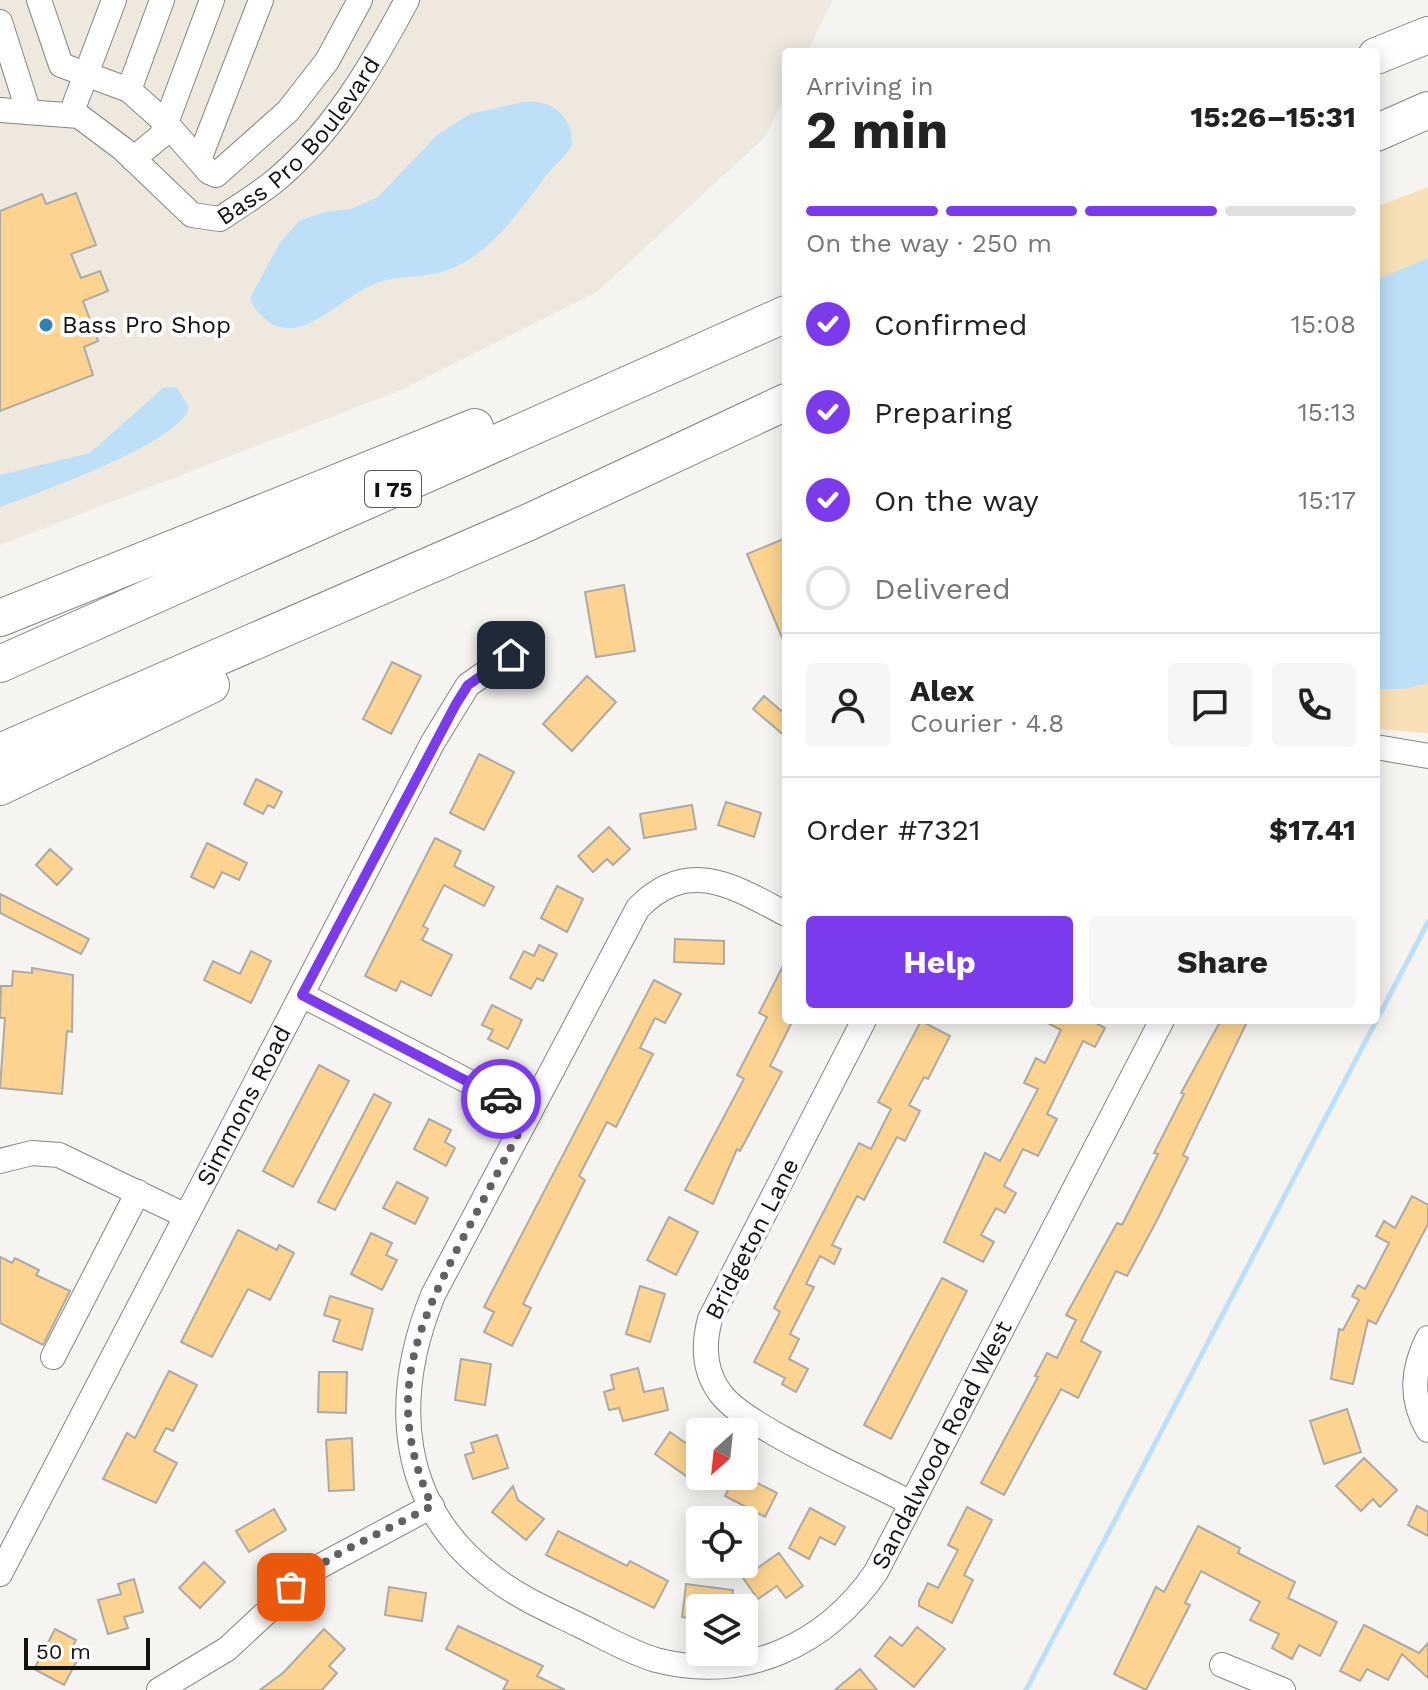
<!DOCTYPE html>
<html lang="en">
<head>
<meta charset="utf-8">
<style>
  :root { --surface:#fff; --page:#f6f6f6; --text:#222; --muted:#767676; --line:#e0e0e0; --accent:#7c3aed }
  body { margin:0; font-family:"Work Sans",sans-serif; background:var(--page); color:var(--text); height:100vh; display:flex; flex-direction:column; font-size:30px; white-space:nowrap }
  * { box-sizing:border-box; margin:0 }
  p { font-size:26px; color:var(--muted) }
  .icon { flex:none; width:44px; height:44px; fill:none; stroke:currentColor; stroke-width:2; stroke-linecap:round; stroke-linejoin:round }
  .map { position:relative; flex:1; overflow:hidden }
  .side { position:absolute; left:782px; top:48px; width:598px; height:976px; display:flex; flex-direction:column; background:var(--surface); border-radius:8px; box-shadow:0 4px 20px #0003 }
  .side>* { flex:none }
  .needle { width:52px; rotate:207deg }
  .tools { position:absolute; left:686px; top:1418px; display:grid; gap:16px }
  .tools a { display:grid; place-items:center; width:72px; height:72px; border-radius:8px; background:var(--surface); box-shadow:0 4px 20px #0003; font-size:40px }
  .scale { position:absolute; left:24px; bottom:20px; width:126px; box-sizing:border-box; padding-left:8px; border:4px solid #131211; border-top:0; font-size:22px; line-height:28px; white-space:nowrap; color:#131211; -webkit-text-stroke:6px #fff; paint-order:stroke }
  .pin { position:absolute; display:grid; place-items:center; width:68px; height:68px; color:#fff; margin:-34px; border-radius:16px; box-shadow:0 4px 12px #0006 }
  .courier { position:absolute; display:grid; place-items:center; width:80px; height:80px; margin:-40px; border:6px solid #7c3aed; border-radius:50%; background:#fff; color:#222; box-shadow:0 2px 10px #0007 }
  .headline em { font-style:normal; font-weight:700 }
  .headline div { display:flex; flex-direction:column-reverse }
  .headline { display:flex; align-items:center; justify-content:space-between; height:136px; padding:0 24px }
  h1 { font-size:52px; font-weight:700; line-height:60px }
  .bar { display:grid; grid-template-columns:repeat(4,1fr); gap:12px 8px; align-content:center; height:96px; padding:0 24px }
  .bar i { height:10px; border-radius:6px; background:var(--line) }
  .bar .active { background:var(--accent) }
  .bar p { grid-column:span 4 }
  .line { display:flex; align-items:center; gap:20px; padding:0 24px; border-top:2px solid var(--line) }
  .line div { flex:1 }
  .round { display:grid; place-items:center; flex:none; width:84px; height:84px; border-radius:8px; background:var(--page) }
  ol { padding:0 24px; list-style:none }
  li { display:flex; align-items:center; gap:24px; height:88px }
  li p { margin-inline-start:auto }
  li .icon { padding:8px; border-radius:50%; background:var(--accent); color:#fff; stroke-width:4 }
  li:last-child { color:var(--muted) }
  li i { width:44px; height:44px; border:4px solid var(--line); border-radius:50% }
  .button { display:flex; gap:16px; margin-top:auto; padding:16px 24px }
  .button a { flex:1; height:92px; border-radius:8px; background:var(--accent); color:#fff; font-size:32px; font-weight:700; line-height:92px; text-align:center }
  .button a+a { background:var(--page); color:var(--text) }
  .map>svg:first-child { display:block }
</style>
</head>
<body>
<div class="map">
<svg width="1428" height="1690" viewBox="0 0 1428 1690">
  <rect width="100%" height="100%" fill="#f6f4f1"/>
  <!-- built -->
  <path fill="#eee8de" d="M0 0H833L807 52H786V94L765 137 597 292 401 390 0 545Z"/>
  <!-- green -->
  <path fill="#f8e0b6" d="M1428 187V733L1376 729V207Z"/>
  <!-- water -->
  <path fill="#bddff7" d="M523 102C552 98 573 117 572 145 565 158 556 163 548 173 520 210 489 258 442 272 417 279 394 274 370 286 329 305 288 361 251 302V296L280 243 299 221 324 212 351 209 378 197 437 135 470 114Z
    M1428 258V683L1404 689H1376V280Z
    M176 387 189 407C183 442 35 494 0 507V475L90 453 163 388Z"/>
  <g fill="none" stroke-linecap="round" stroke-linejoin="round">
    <!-- stream -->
    <path stroke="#bddff7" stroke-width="5" d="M1026 1690 1428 922"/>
  </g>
  <!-- building -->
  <path fill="#fcd48f" stroke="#acaaa7" stroke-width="2" d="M76 193 96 245 71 254 81 278 100 271 108 291 83 301 98 341 84 347 93 375 0 411V211L42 194 46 204Z
    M786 538V647L747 554Z
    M624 585 635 651 596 657 585 592Z
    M392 662 421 676 391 734 363 719Z
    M587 676 616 702 572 751 543 724Z
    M764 696 786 715V737L753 709Z
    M479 754 514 772 484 830 450 813Z
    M256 779 282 792 274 808 268 805 263 814 244 804Z
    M726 802 761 813 754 837 718 825Z
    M692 805 696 829 644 838 640 814Z
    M609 827 630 849 613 865 607 859 593 872 578 856Z
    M435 838 461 851 454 866 494 887 484 906 444 885 423 926 428 929 422 940 452 955 431 996 401 981 396 991 365 976Z
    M207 843 247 863 239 880 222 872 214 888 191 877Z
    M50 849 72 869 57 885 36 865Z
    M557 886 583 899 567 932 541 918Z
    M0 894 89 939 81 954 0 913Z
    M675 939 724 941V964L674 962Z
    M539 945 557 954 543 981 537 978 531 989 510 978 524 951 534 956Z
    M251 951 271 961 251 1003 204 980 213 961 240 974Z
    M786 960V1020H793L770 1066 782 1072 740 1151 737 1149 713 1204 685 1190 744 1079 737 1075 767 1017 759 1013Z
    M32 968 73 975 72 1032 67 1031 62 1094 0 1088 5 1018H0L1 986H12L13 971 32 973Z
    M654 980 681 994 665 1023 655 1018 640 1048 653 1054 616 1127 607 1122 579 1176 585 1180 523 1304 531 1308 512 1346 484 1332 494 1312 484 1307Z
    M492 1005 522 1020 508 1049 488 1039 493 1030 482 1025Z
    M1042 1020H1090L1105 1028 1095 1047 1083 1041 1047 1114 1057 1119 1038 1156 1023 1149 1004 1186 1016 1193 1005 1213 996 1208 981 1235 994 1242 983 1262 944 1242 985 1153 1000 1161 1038 1089 1024 1083 1036 1058 1045 1063 1061 1030Z
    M1221 1020H1248L1183 1155 1188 1158 1156 1222 1127 1276 1116 1271 1081 1341 1101 1352 1078 1398 1061 1389 1004 1495 981 1483 1038 1377 1035 1376 1047 1353 1057 1358 1076 1320 1066 1315 1117 1223 1122 1225 1158 1154 1154 1153 1184 1094 1181 1093Z
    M921 1021 950 1036 928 1079 924 1077 909 1105 920 1111 905 1141 897 1137 864 1200 857 1196 832 1245 841 1249 834 1264 820 1256 806 1284 814 1287 790 1334 799 1339 789 1359 808 1369 796 1392 782 1384 785 1378 754 1362 780 1312 774 1308 859 1143 871 1149 891 1109 878 1102Z
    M319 1065 349 1081 293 1187 263 1171Z
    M374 1094 391 1103 335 1210 318 1202Z
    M429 1119 451 1130 445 1142 455 1148 446 1166 414 1149Z
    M397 1182 428 1198 415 1224 383 1208Z
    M1412 1196 1428 1205V1224L1376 1324 1368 1320 1353 1384 1331 1379 1339 1329 1343 1330 1359 1300 1352 1296 1358 1285 1365 1289 1389 1243 1376 1236 1384 1221 1395 1228Z
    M669 1217 698 1232 676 1275 647 1260Z
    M238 1230 277 1250 279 1245 294 1253 270 1300 248 1289 212 1357 181 1342Z
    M371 1233 392 1243 386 1255 397 1260 382 1290 351 1274Z
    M0 1257 12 1263 15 1258 39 1270 36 1275 70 1291 43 1345 0 1323Z
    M942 1278 967 1291 891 1439 864 1425Z
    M640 1286 665 1294 650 1342 626 1334Z
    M330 1296 373 1309 362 1350 333 1341 340 1320 324 1315Z
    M461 1359 491 1364 485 1405 455 1400Z
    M638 1368 644 1392 663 1388 668 1410 623 1421 619 1408 609 1410 604 1392 614 1389 611 1375Z
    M169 1371 197 1385 173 1431 166 1428 154 1451 177 1463 156 1503 103 1479 127 1433 135 1438Z
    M319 1372H347L346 1413 318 1412Z
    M1347 1409 1361 1452 1324 1464 1310 1421Z
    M670 1432 700 1453V1486L655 1454Z
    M497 1435 508 1468 473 1479 465 1455 474 1452 471 1443Z
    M352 1438 354 1490 329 1491 326 1440Z
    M1364 1458 1397 1490 1380 1507 1373 1499 1361 1511 1336 1486Z
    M735 1476H744L777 1493 765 1517 725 1496Z
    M513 1486 518 1500 544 1519 526 1540 492 1512Z
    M1417 1506 1428 1512V1536L1408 1525Z
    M967 1507 992 1520 964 1575 973 1580 952 1623 919 1606V1601L928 1583 938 1588 958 1550 948 1545Z
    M810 1508 845 1527 835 1545 820 1537 809 1559 789 1548Z
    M274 1509 286 1530 249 1552 236 1531Z
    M1198 1526 1240 1548 1238 1553 1295 1582 1288 1598 1337 1622 1320 1656 1299 1645 1292 1659 1272 1648 1279 1634 1250 1620 1260 1602 1201 1571 1185 1603 1190 1605 1146 1690 1114 1674 1156 1587 1164 1592Z
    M558 1531 627 1566 630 1561 668 1581 654 1608 546 1555Z
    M779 1553 803 1586 786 1598 777 1586 758 1599 743 1578Z
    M204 1562 225 1582 200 1608 179 1588Z
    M134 1579 143 1612 124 1617 128 1628 108 1634 98 1600 121 1594 118 1584Z
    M686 1584 733 1590 731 1608H700V1620L682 1617Z
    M389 1587 426 1593 422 1621 385 1615Z
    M1364 1625 1419 1653 1428 1643V1678L1402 1654 1388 1680 1367 1669 1360 1681 1340 1671Z
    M458 1626 543 1666 537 1676 565 1690H503L508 1681 446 1649Z
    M917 1627 945 1649 914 1687 875 1656 890 1637 902 1646Z
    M55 1629 76 1640 70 1652 79 1657 64 1685 34 1669Z
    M324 1629 345 1649 329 1666 337 1673 322 1690H260L284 1672Z
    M860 1669 877 1690H835Z"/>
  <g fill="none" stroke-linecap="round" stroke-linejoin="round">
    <defs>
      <g id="minor">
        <path d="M39 0 61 65 129 90 166 123 212 0"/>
        <path d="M0 22 28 110"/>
        <path d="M129 90 162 0"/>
        <path id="s1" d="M0 110 79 116 123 149 192 215 220 219C239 206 259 194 276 180 333 132 373 64 407 0"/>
        <path d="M71 114 114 0"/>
        <path d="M200 157 261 0"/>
        <path d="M133 159 161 136 166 123 209 172 216 175 288 111 327 61 360 0"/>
        <path d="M1376 747 1428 756"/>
        <path id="s2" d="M786 914C733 886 688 857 638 908L433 1295C391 1399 397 1506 494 1578 520 1598 550 1611 579 1625 604 1637 629 1652 656 1660 745 1683 826 1645 876 1572L1162 1020"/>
        <path d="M302 995 529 1113"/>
        <path d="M864 1020 710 1319C703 1345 704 1372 721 1394 745 1427 870 1481 911 1503"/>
        <path d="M0 1161 32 1153 59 1155 186 1216"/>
        <path d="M1428 1338C1412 1370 1410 1399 1428 1430"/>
        <path d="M53 1357 138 1192"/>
        <path id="s3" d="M0 1574 433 742 468 685 511 655"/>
        <path d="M1222 1665 1283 1690"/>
        <path d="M159 1690 227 1649 311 1571 432 1506"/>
      </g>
      <path id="highway" d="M1376 56 1428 35
        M1376 133 1428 110
        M0 618 475 427
        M0 664 786 314
        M0 752 529 522 786 402
        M0 787 211 685"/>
    </defs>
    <!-- minor casing -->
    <use href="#minor" stroke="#868582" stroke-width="26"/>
    <!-- highway casing -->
    <use href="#highway" stroke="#868582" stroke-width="38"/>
    <!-- minor -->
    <use href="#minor" stroke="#fff" stroke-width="24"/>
    <!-- highway -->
    <use href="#highway" stroke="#fff" stroke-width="36"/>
  </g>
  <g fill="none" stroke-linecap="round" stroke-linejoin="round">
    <!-- done -->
    <path stroke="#62615f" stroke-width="8" stroke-dasharray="0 14.4" d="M291 1587 332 1557 432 1506C385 1402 413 1334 463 1238 485 1197 507 1155 529 1113L501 1099"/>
    <!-- route -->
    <path stroke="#7c3aed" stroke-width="10" d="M501 1099 302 995 456 704 468 685 511 655"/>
  </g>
  <!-- markers -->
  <circle fill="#3080b1" stroke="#fff" stroke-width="3" cx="46" cy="325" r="8"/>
  <g text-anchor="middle" stroke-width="8" stroke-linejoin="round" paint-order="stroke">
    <!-- shield labels -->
    <rect fill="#fff" stroke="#5a5958" stroke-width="2" x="365" y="471" width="56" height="36" rx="6"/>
    <g font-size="22" font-weight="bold" fill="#131211">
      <text x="393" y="497">I 75</text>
    </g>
    <!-- street labels -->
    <g font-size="24" fill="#131211" stroke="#fff">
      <text dy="8" stroke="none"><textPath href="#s1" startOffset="370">Bass Pro Boulevard</textPath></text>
      <text dy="8" stroke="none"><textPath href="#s3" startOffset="528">Simmons Road</textPath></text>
      <text transform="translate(752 1239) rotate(-63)" y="8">Bridgeton Lane</text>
      <text dy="8" stroke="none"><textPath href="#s2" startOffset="1494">Sandalwood Road West</textPath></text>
    </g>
    <!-- poi labels -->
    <g font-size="24" fill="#131211" stroke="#fff" text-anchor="start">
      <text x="62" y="333">Bass Pro Shop</text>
    </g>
  </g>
</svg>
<div class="tools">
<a><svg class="needle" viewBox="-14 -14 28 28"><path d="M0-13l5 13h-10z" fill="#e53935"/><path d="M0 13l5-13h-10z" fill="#767676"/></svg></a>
<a><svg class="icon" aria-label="locate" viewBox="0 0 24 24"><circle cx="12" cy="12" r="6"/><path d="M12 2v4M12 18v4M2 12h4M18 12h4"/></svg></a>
<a><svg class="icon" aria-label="layers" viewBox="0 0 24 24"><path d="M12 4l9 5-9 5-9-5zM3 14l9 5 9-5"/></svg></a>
</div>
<div class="scale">50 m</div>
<div class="pin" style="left:291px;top:1587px;background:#ea580c"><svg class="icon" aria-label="bag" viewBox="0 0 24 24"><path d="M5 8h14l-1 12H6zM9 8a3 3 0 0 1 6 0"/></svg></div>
<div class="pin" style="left:511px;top:655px;background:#1f2937"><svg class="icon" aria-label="home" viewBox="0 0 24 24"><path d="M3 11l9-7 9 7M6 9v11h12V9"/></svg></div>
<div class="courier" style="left:501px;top:1099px"><svg class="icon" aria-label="car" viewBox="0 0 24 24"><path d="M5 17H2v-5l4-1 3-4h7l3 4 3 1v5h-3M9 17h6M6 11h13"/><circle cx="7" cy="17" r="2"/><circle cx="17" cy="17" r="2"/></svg></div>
<section class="side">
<div class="headline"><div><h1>2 min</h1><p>Arriving in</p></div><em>15:26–15:31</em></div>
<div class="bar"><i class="active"></i><i class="active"></i><i class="active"></i><i></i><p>On the way · 250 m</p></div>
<ol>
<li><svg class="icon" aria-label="check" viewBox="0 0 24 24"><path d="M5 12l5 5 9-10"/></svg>Confirmed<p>15:08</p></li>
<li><svg class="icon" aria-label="check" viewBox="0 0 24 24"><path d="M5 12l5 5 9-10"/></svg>Preparing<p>15:13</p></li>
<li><svg class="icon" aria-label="check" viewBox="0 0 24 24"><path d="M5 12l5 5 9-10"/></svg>On the way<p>15:17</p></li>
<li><i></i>Delivered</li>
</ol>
<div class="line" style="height:144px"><a class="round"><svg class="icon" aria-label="person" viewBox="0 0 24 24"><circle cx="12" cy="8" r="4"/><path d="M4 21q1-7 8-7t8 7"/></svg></a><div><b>Alex</b><p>Courier · 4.8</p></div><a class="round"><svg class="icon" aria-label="chat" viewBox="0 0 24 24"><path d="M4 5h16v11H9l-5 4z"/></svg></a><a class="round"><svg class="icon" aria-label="phone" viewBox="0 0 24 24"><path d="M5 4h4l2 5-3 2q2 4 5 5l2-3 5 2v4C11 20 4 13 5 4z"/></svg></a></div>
<div class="line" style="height:104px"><div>Order #7321</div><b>$17.41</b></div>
<div class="button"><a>Help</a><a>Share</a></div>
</section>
</div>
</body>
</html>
